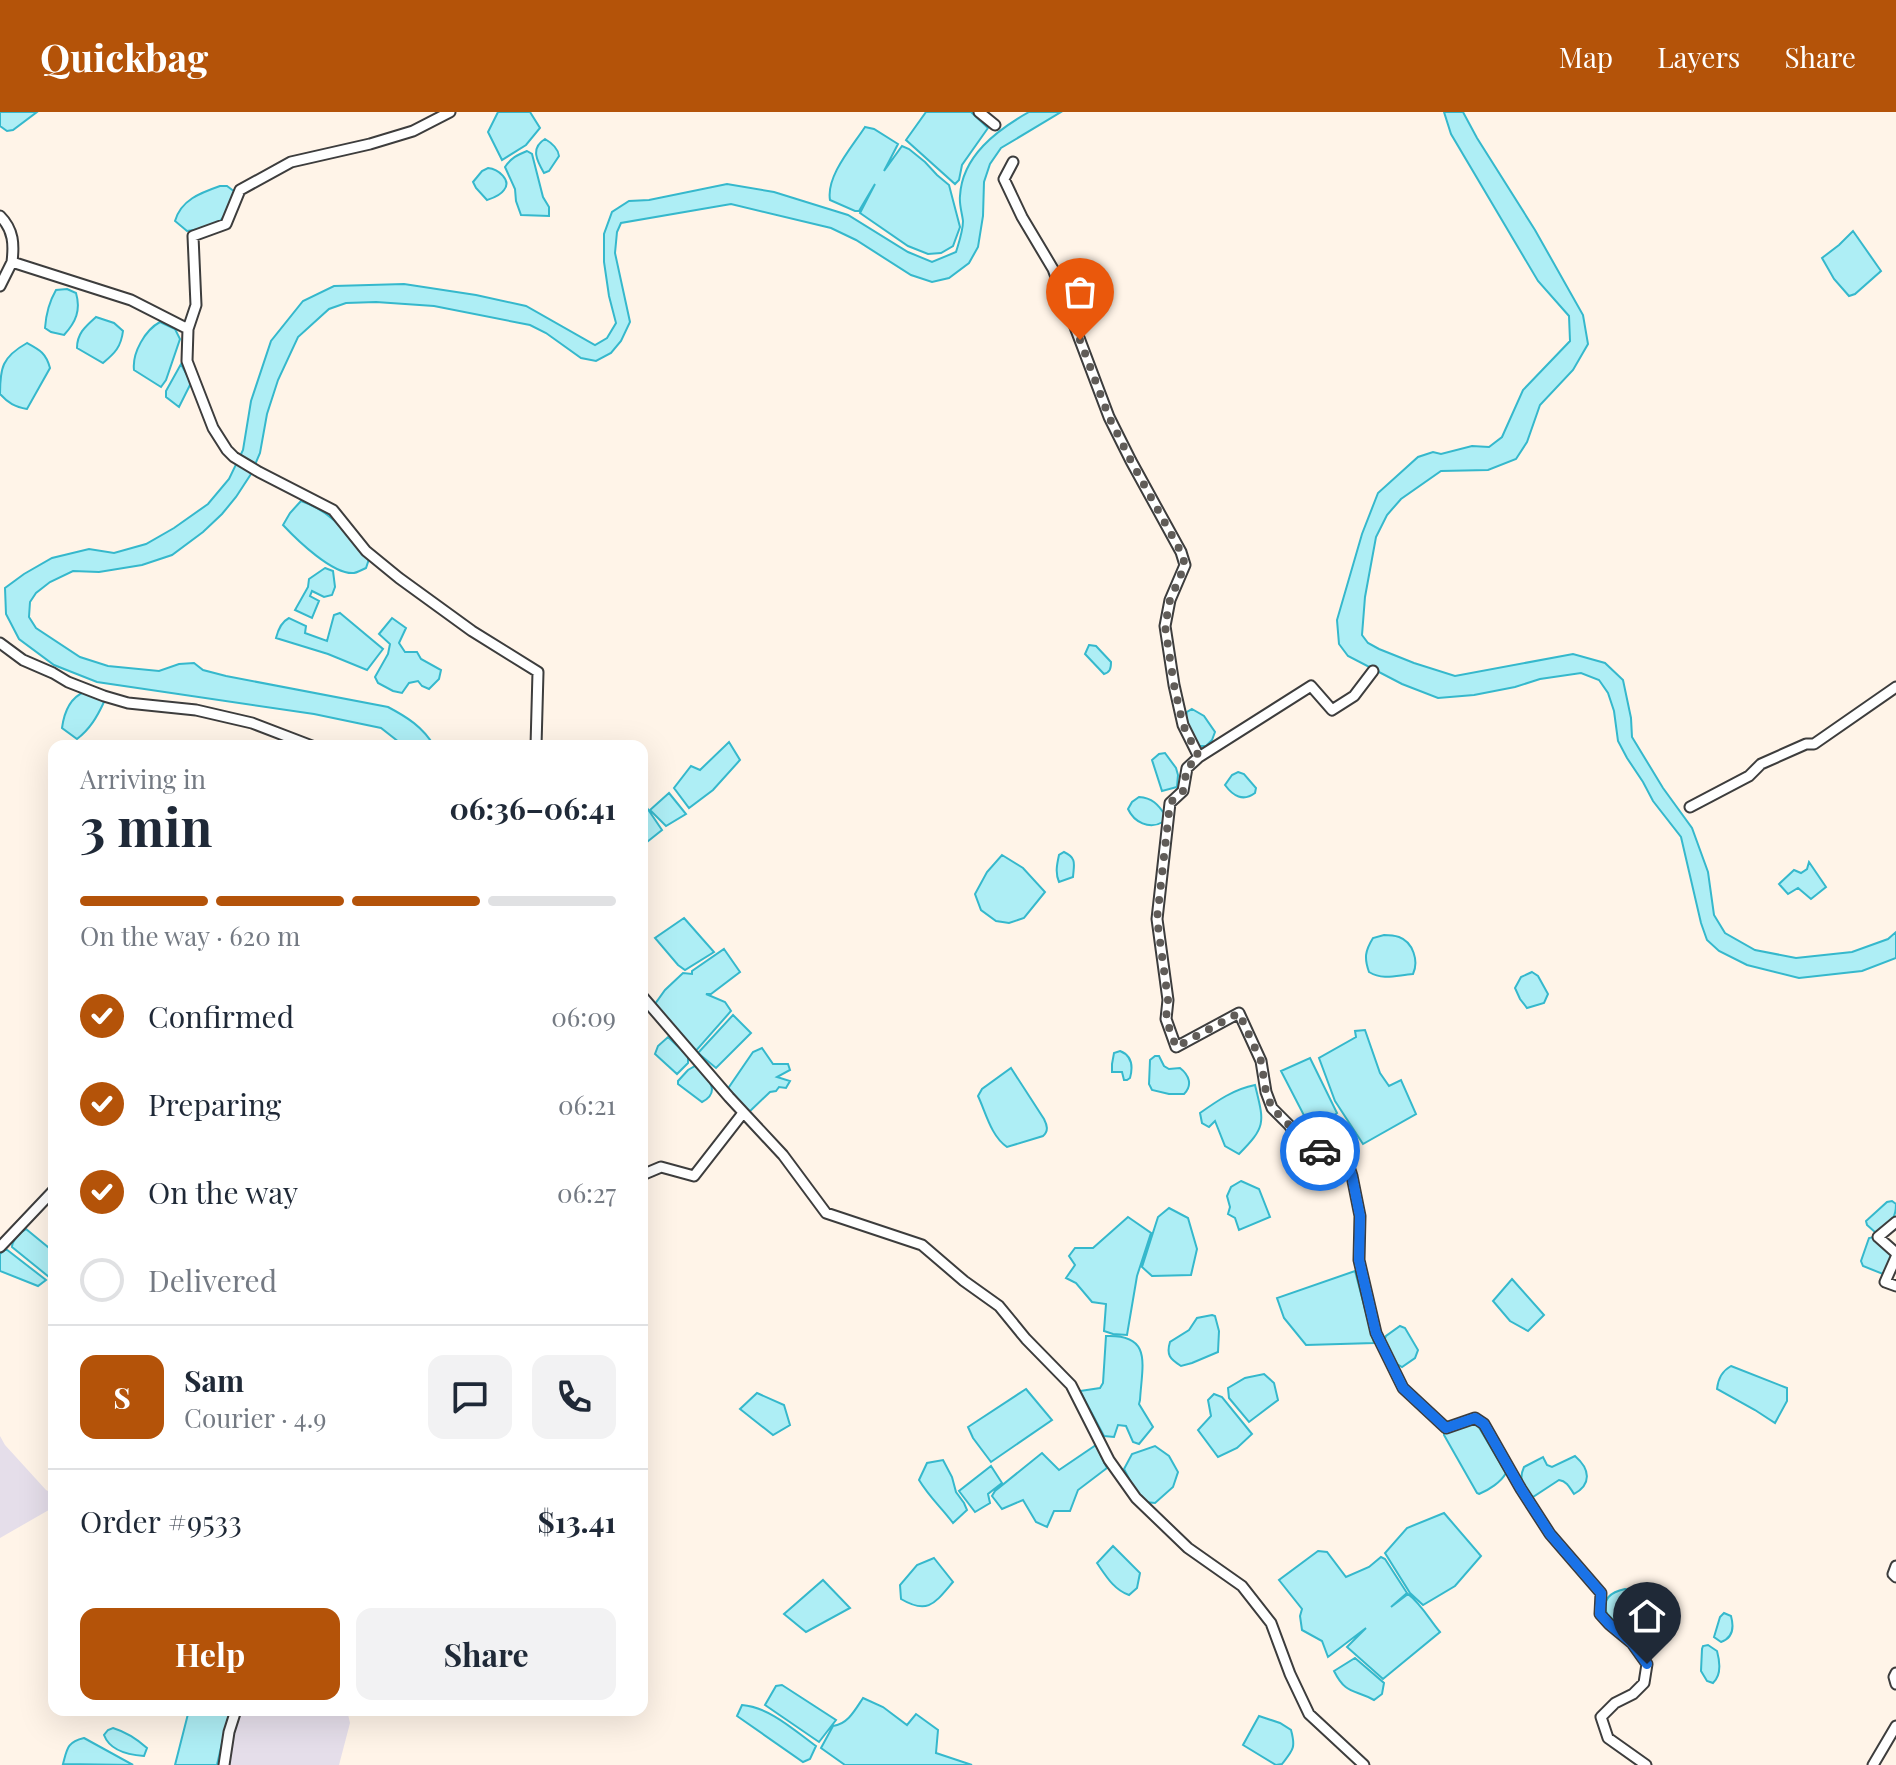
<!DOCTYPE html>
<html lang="en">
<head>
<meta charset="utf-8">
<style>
  :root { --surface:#fff; --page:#f2f2f3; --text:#1f2937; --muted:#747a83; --line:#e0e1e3; --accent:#b45309 }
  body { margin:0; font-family:"Playfair Display",serif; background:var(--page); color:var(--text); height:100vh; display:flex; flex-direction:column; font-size:30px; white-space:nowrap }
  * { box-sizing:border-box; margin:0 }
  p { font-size:26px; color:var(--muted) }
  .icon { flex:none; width:44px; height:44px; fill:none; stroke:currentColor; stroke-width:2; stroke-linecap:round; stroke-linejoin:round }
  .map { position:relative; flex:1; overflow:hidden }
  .sheet { position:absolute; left:48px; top:628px; width:600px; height:976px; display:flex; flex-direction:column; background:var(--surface); border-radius:16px; box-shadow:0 8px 32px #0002 }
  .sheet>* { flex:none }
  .pin { position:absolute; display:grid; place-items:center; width:68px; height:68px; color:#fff; margin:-82px -34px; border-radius:50% 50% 50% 0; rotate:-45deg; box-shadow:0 0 8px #0007 }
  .pin .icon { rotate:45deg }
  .courier { position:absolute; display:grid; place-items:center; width:80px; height:80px; margin:-40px; border:6px solid #1a73e8; border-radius:50%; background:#fff; color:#222; box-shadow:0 2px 10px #0007 }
  .head em { font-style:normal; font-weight:700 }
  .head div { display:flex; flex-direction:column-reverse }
  .head { display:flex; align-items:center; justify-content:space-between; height:136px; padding:0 32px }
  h1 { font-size:52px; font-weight:700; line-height:60px }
  .bar { display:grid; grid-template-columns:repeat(4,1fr); gap:12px 8px; align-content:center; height:96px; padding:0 32px }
  .bar i { height:10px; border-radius:6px; background:var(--line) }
  .bar .active { background:var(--accent) }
  .bar p { grid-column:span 4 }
  .line { display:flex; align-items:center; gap:20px; padding:0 32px; border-top:2px solid var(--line) }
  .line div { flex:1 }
  .round { display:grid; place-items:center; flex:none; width:84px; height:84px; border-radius:16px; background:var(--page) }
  ol { padding:0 32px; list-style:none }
  li { display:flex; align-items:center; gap:24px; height:88px }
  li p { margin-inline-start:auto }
  li .icon { padding:8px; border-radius:50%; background:var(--accent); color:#fff; stroke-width:4 }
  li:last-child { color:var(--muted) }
  li i { width:44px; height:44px; border:4px solid var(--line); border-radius:50% }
  .action { display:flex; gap:16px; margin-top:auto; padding:16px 32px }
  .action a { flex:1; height:92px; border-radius:16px; background:var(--accent); color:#fff; font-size:32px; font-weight:700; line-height:92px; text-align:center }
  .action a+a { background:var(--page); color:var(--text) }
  header { display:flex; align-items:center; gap:48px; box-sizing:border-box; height:112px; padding:0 40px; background:var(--accent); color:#fff }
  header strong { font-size:38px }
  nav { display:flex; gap:44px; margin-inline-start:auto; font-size:28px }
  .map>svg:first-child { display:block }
</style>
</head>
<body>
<header>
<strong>Quickbag</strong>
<nav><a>Map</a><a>Layers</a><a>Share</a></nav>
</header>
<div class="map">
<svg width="1896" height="1653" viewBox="0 0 1896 1653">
  <rect width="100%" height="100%" fill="#fff4e8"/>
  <!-- industrial -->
  <path fill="#e5deea" d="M0 1324 5 1333 46 1378 54 1382V1395L0 1426Z
    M238 1598H347L350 1611 339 1653H230L229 1643Z"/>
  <!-- water -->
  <path fill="#aeeef5" stroke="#35b8cc" stroke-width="2" d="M0 0H37L13 18 7 19 0 14Z
    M498 0H530L540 16 526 33 502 48 488 20Z
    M926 0H971L988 16 962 53 959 68 955 72 906 28Z
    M1029 0H1061L1001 36 990 52 984 70 983 104 978 135 969 151 949 166 932 170 911 163 856 128 831 116 731 92 621 111 617 120 615 141 630 210 621 229 611 241 596 249 581 246 546 221 530 213 434 194 376 190 346 191 329 197 298 225 278 268 267 302 260 341 251 362 236 385 222 402 203 420 172 443 142 453 99 460 73 459 50 470 36 481 30 490 29 505 36 516 80 545 108 554 159 559 179 552 194 551 203 558 226 564 388 595C407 605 423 615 434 634H404L381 616 314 602 97 570 54 553 19 527 6 502 5 476 24 462 52 446 89 437 114 441 146 432 174 416 208 392 229 367 243 338 251 289 271 229 303 189 334 174 404 172 476 183 526 194 595 233 607 226 616 211 609 184 604 150V122L612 100 629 89 649 88 727 72 774 80 848 103 908 140 932 150 956 140C959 130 963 119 963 109 962 101 959 92 960 84 962 44 997 18 1029 0Z
    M1444 0H1463L1477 26 1535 118 1583 203 1588 232 1573 258 1540 293 1527 330 1516 347 1488 358 1441 359 1401 387 1387 403 1376 425 1365 485 1362 523 1368 531 1379 537 1414 551 1455 564 1573 542 1605 551 1623 568 1631 606 1632 625 1663 676 1692 716 1708 760 1714 803 1725 821 1755 838 1796 846 1852 840 1888 827 1896 820V846L1862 859 1799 866 1747 853 1719 839 1707 828 1701 811 1681 725 1653 689 1643 670 1627 646 1618 629 1614 599 1608 581 1599 568 1581 561 1540 567 1515 575 1474 583 1438 586 1402 572 1348 544 1339 532 1337 508 1362 422 1378 381 1418 345 1433 340 1441 342 1472 334 1489 335 1502 325 1523 278 1570 229 1569 204 1538 169 1451 22Z
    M865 15 874 17 898 32 884 59 902 34 909 37 925 50 937 63 949 73 960 115 953 134 941 141 928 142 908 134 860 101 875 72 859 99H855L830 88C826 64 852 35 865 15Z
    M545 27C552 31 558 36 559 44L549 59 544 61C537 49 530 36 545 27Z
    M527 39 532 42 543 85 549 95V104L521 103 516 89 515 77 505 55C511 46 517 43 527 39Z
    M488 56C498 57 512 68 504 78 500 84 493 86 487 88L476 76 473 70 482 59Z
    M220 74H227L235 80C222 112 222 114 187 119L175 109C181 88 200 81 220 74Z
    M1853 119 1881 159 1855 182 1849 184 1834 167 1822 146 1839 133Z
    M67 177 76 181C81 198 76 210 64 223L51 220 45 216C46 202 49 190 56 178Z
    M96 205 114 211 123 219C121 235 115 241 103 251L77 236C77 221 86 214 96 205Z
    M160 210 175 217 180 227 166 268 161 275 134 258C132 241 145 218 160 210Z
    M27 231C40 238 46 241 50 256L27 297C15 295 8 291 0 282 0 256 2 245 27 231Z
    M181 252 191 271 179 295 166 285V279Z
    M301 389C332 399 348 423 369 447L366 456C362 458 358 460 354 461 333 463 297 428 283 413L290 401Z
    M325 456 333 459 335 475 332 483 324 485 312 479 310 484 319 489 312 506 295 498 308 475 309 467Z
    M340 501 383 537 367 558 328 542 276 526C278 518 281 510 289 506L306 514 305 521 327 529 334 503Z
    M392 506 406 516 399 531 405 540H417L421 547 441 558 439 567 429 577 422 574 418 569 409 571 402 581 393 579 378 571 375 565 388 542 390 532 379 522Z
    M1089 533 1096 534 1111 550C1111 557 1110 560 1104 562L1085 542Z
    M84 580 100 584 104 590C97 605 90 617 77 627L62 616C64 601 70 586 84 580Z
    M1192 597 1204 604 1215 620 1212 628 1206 634H1198C1191 626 1184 609 1187 600Z
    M729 630 740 648 713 678 689 696 674 676 691 654 700 658Z
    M1165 641 1176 656 1178 663 1177 675 1162 679 1152 648 1159 642Z
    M1238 660 1244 662 1256 676 1255 681C1243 690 1233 684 1225 673L1232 663Z
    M669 681 686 702 666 714 650 698Z
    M1139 685C1152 686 1158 692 1165 703L1163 710C1149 718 1134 710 1128 697L1132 690Z
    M643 690 662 718 642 734V691Z
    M1064 740C1077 746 1074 752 1073 765L1059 770C1055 761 1057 752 1059 743Z
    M1002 743 1023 756 1045 780 1024 806 1009 811 996 809 981 798 975 782 987 760Z
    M1809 750 1826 775 1811 787 1798 776 1788 782 1779 772 1794 758 1801 761 1807 757Z
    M684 806 714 840 685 858 678 853 655 826Z
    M1384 823C1387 823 1396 824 1399 825 1413 830 1419 849 1413 862 1397 863 1384 869 1369 860 1364 846 1365 839 1373 826Z
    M724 837 740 860 711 882H706L725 890 731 899 694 941 655 892 665 878 683 861 692 862V859Z
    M1532 860 1538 864 1548 882 1544 891 1527 896 1520 887 1515 876 1521 865Z
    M733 903 751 921 716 956 698 941Z
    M1365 918 1380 961 1389 974 1401 968 1416 1002 1363 1032 1335 989 1319 946 1356 925 1355 919Z
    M668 925 688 944V951L677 962 655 942 658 934Z
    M762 936 773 952H788L790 958 777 965 790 969 786 976 779 975 776 979 770 980 747 1002 727 978 753 940Z
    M1120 939C1133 944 1133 955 1130 966L1127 968H1124L1122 960H1112V952L1114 941Z
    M1155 944H1159L1164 954 1169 957 1180 956C1189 963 1193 973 1184 982H1169L1152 978 1149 972 1150 948Z
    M1310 946 1337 1001 1316 1019 1311 1017 1281 959Z
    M695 954C706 965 723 979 702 990L678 972V969L688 958Z
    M1011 956 1044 1007C1047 1013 1049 1019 1043 1024L1007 1035C991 1024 986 1001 978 984L982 977Z
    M1255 973C1264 1010 1267 1014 1239 1042L1225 1034 1215 1009 1209 1015 1202 1011 1200 1001C1217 989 1234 977 1255 973Z
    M1241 1069 1259 1077 1270 1105 1239 1118 1235 1106 1228 1102 1230 1095 1227 1084 1231 1075Z
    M1892 1089 1896 1092C1896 1109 1889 1111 1876 1121L1867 1113 1866 1109 1887 1090Z
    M1169 1096 1188 1106 1197 1137 1191 1163 1152 1164 1142 1155 1158 1105Z
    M1128 1105 1151 1121 1137 1164 1127 1223 1113 1222 1104 1219 1106 1192 1092 1190 1076 1171 1066 1166 1075 1153 1069 1144 1075 1136H1093Z
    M26 1117 54 1140V1165H49L12 1135C12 1129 20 1120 26 1117Z
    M1874 1125 1894 1143 1883 1162 1863 1154 1861 1149 1869 1126Z
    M6 1137 46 1168 38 1174 0 1159V1142Z
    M1355 1159 1374 1231 1306 1233 1284 1206 1277 1186Z
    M1512 1167 1544 1203 1528 1219 1510 1209 1493 1189Z
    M1212 1203 1215 1204 1219 1219 1218 1240 1192 1251 1181 1254C1170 1247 1166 1243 1170 1230L1189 1218 1197 1206Z
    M1400 1214 1405 1216 1418 1238 1415 1246 1402 1255 1397 1252 1384 1229 1386 1224Z
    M1106 1224C1153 1222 1142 1253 1140 1288L1139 1292 1153 1315 1139 1332 1133 1330 1126 1314 1118 1313 1114 1325 1104 1324 1080 1279 1100 1276 1103 1271Z
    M1731 1254 1787 1276V1289L1775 1311 1755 1298 1717 1277C1718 1267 1722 1259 1731 1254Z
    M1264 1262 1274 1271 1278 1288 1249 1310 1229 1286 1228 1276 1245 1266Z
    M1026 1277 1052 1308 991 1350 973 1326 968 1315Z
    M757 1281 784 1293 790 1313 773 1323 740 1297Z
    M1214 1282 1222 1285 1252 1322 1237 1336 1218 1345 1198 1318 1211 1304 1208 1288Z
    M1467 1311 1477 1312 1506 1361C1501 1370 1489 1378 1479 1382L1477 1381 1444 1323V1320Z
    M1096 1333 1107 1356 1078 1378 1070 1399H1054L1047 1415 1036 1410 1023 1388 1002 1397 992 1384 995 1379 1042 1341 1059 1358Z
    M1155 1334 1169 1344 1178 1360 1173 1375 1155 1391 1145 1390 1138 1384 1124 1357 1132 1342Z
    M1575 1344C1590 1357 1592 1372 1574 1382 1570 1376 1567 1369 1559 1368L1533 1385C1523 1376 1518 1368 1524 1355L1543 1345 1547 1353 1552 1355Z
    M943 1348 952 1365 956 1380 964 1391 967 1398 953 1411C941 1395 930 1386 919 1368L927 1351Z
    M991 1354 1002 1371 988 1382 990 1391 975 1400 959 1379Z
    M1444 1401 1481 1444 1455 1474 1423 1493 1410 1481 1385 1441 1407 1416Z
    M1113 1434 1140 1461 1137 1476 1129 1483C1114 1478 1106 1464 1097 1451Z
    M1318 1439 1327 1440 1346 1465 1369 1455 1381 1445 1385 1447 1407 1481 1391 1495 1408 1482C1422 1493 1429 1507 1440 1520L1383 1567 1347 1535 1366 1516 1328 1545 1322 1529 1302 1518 1300 1504 1302 1497 1279 1468Z
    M934 1446 953 1470C935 1491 928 1503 901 1487L900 1473 917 1453Z
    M823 1468 850 1496 806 1520 784 1502Z
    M1625 1477 1630 1478 1652 1509C1648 1517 1638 1521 1630 1523L1607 1502C1601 1487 1611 1480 1625 1477Z
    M1724 1501 1731 1504C1734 1515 1733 1526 1721 1530L1714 1525 1720 1505Z
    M1708 1533 1717 1539C1720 1550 1722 1563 1713 1571L1707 1569 1701 1559 1702 1537 1703 1534Z
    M1355 1546 1384 1571 1382 1582 1374 1588C1354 1577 1346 1583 1334 1559Z
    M782 1573 836 1608 819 1630 765 1593 776 1574Z
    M863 1586 883 1595 907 1613 916 1602 938 1618 936 1641 972 1653H845L821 1636 833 1614C848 1612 855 1598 863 1586Z
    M742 1593C769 1595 794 1618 816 1634L810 1647 803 1650 737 1604Z
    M189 1598H231L225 1618 217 1653H175Z
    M1259 1604 1280 1611 1291 1618C1296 1636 1293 1638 1282 1652L1276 1653 1243 1633Z
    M113 1616C126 1620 137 1627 147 1636L144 1644C129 1643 110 1639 104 1623L108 1618Z
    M84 1626 133 1653 63 1652C67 1637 67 1630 84 1626Z"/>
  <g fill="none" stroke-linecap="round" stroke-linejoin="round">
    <defs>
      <path id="street" d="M450 0 413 19 370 32 291 50 240 78 226 112 193 124 196 193 188 217 187 249 213 316 227 338 234 345 259 360 333 398 366 439 399 466 472 519 538 560 536 634
        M979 0 995 13
        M1013 50 1004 67 1022 105 1053 157 1109 305 1131 349 1181 440 1185 453 1170 488 1165 514 1174 573 1183 613 1199 645 1187 656 1183 679 1170 691 1157 807 1168 888 1166 907 1176 935 1239 901 1261 949 1266 980 1272 996 1289 1013 1302 1031 1316 1039 1335 1037 1344 1039 1352 1064 1360 1104 1359 1148 1376 1221 1403 1276 1446 1316 1475 1306 1484 1312 1521 1377 1550 1422 1601 1481 1600 1502 1609 1512 1632 1531 1647 1552 1644 1571 1633 1582 1615 1591 1601 1605 1608 1626 1646 1653
        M0 104C14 118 14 133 12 150L131 188 188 217
        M0 174 12 150
        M0 531 23 548 53 561 68 570 104 584 128 591 196 598 252 611 312 634
        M1199 645 1311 574 1332 598 1354 584 1373 559
        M1690 695 1749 664 1761 652 1806 632H1814L1896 575
        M642 884 729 985 783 1043 826 1101 922 1133 964 1169 999 1194 1026 1227 1071 1273 1109 1348 1136 1386 1188 1436 1242 1474 1271 1511 1290 1562 1309 1602 1364 1653
        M642 1063 661 1055 694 1064 743 1001
        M1896 1110 1878 1125 1896 1141
        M0 1135 54 1078
        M1896 1145 1885 1170 1896 1174
        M1896 1454 1893 1462 1896 1465
        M1896 1561 1894 1565 1896 1572
        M224 1653 229 1620 236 1598
        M1873 1653 1896 1614"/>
    </defs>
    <!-- street casing -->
    <use href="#street" stroke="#3d3d3d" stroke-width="13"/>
    <!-- street -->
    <use href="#street" stroke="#fff" stroke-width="9"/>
  </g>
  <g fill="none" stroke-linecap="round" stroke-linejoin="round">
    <!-- done -->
    <path stroke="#605c58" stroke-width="8" stroke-dasharray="0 14.4" d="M1080 228 1109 305 1131 349 1181 440 1185 453 1170 488 1165 514 1174 573 1183 613 1199 645 1187 656 1183 679 1170 691 1157 807 1168 888 1166 907 1176 935 1239 901 1261 949 1266 980 1272 996 1289 1013 1302 1031 1316 1039H1320"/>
    <!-- route -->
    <path stroke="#1a73e8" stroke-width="10" d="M1320 1039 1335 1037 1344 1039 1352 1064 1360 1104 1359 1148 1376 1221 1403 1276 1446 1316 1475 1306 1484 1312 1521 1377 1550 1422 1601 1481 1600 1502 1609 1512 1632 1531 1647 1552"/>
  </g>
</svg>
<div class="pin" style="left:1080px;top:228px;background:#ea580c"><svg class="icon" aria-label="bag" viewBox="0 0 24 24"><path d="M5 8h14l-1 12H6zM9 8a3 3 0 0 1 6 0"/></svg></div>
<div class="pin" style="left:1647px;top:1552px;background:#1f2937"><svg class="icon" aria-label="home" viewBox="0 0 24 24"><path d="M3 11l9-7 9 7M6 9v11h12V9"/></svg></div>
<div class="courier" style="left:1320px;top:1039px"><svg class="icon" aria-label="car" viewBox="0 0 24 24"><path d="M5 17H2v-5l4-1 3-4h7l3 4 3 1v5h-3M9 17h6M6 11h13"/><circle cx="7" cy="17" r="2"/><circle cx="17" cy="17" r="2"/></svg></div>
<section class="sheet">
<div class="head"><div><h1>3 min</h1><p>Arriving in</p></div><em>06:36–06:41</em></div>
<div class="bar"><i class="active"></i><i class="active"></i><i class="active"></i><i></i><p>On the way · 620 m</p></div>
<ol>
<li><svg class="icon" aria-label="check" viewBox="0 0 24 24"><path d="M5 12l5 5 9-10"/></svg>Confirmed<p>06:09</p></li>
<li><svg class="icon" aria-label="check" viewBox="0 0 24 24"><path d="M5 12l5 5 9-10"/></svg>Preparing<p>06:21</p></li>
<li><svg class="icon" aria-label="check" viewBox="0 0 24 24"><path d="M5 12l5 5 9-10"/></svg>On the way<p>06:27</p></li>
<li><i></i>Delivered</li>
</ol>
<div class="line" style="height:144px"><b class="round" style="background:var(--accent);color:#fff">S</b><div><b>Sam</b><p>Courier · 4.9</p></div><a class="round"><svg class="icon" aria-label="chat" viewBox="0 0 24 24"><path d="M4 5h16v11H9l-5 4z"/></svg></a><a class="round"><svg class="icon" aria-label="phone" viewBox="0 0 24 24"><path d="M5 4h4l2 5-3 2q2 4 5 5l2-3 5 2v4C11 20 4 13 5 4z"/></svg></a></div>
<div class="line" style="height:104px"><div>Order #9533</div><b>$13.41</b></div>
<div class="action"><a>Help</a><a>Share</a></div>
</section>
</div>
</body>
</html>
